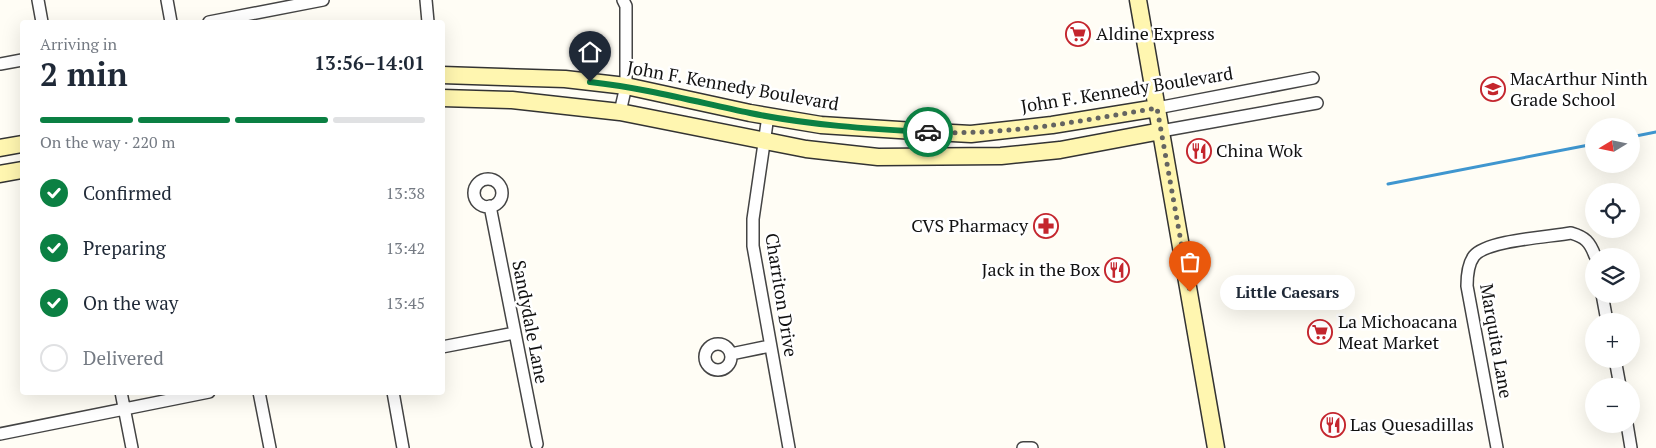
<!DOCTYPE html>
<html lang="en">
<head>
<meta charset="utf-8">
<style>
  :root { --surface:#fff; --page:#f6f6f7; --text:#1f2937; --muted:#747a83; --line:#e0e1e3; --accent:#0b8043 }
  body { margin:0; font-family:"PT Serif",serif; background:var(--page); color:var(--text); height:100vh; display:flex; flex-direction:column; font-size:19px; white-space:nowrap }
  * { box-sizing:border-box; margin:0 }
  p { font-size:16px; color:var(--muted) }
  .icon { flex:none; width:28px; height:28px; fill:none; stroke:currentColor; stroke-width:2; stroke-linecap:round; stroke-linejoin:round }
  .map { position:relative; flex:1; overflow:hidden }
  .side { position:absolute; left:20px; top:20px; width:425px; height:375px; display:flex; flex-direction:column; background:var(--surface); border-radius:5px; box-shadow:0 5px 20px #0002 }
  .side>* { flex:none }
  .needle { width:32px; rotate:260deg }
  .tools { position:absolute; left:1585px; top:118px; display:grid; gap:10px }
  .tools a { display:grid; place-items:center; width:55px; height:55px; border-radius:50%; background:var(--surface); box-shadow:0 5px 20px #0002; font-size:25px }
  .pin { position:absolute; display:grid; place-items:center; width:42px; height:42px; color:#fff; margin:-51px -21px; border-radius:50% 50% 50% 0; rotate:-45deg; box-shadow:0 0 5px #0007 }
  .pin .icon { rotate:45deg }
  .courier { position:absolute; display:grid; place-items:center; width:50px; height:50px; margin:-25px; border:4px solid #0b8043; border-radius:50%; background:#fff; color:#222; box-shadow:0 1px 6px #0007 }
  .bubble { position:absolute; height:35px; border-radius:18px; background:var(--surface); box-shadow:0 5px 20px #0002; font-size:16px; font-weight:700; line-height:35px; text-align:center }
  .headline em { font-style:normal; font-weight:700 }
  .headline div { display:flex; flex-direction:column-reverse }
  .headline { display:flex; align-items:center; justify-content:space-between; height:85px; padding:0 20px }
  h1 { font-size:32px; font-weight:700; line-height:38px }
  .bar { display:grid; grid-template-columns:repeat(4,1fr); gap:8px 5px; align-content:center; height:60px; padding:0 20px }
  .bar i { height:6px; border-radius:4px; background:var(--line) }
  .bar .active { background:var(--accent) }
  .bar p { grid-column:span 4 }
  ol { padding:0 20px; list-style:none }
  li { display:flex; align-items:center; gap:15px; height:55px }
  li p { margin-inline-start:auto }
  li .icon { padding:5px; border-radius:50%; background:var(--accent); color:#fff; stroke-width:4 }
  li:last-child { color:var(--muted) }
  li i { width:28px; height:28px; border:2px solid var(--line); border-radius:50% }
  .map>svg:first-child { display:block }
</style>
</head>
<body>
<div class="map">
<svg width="1656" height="448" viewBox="0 0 1656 448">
  <rect width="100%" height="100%" fill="#fffdf5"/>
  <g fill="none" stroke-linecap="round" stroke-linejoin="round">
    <!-- stream -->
    <path stroke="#3f96cf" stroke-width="3" d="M1631 137 1656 132
      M1388 184 1594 144"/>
    <defs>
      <path id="street" d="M38 0 42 22
        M167 0 171 22
        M426 0 428 22
        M209 22 323 0
        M0 64 22 60
        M1157 108 1313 78
        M620 112 626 86V6L623 0
        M768 116 753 219V246L789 448
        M1161 131 1317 103
        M474 193a14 14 0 1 1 28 0a14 14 0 1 1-28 0Z
        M490 206 537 444
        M1602 294 1607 321
        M705 357a13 13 0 1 1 26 0a13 13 0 1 1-26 0Z
        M442 347 514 333
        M731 354 770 346
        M1615 359 1620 386
        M121 392 132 448
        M259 392 270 448
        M393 392 403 448
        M1627 424 1631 448
        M0 434 209 392
        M1023 448H1032
        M1497 448 1467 286C1467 276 1468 264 1474 256 1487 240 1550 237 1571 233 1585 237 1590 242 1595 256"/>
      <path id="secondary" d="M1138 0 1216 448
        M442 75 565 79 626 86 750 113 821 125 915 131 971 134 1052 125 1157 108
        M442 98 512 100 620 112 806 149 878 157 1001 156 1060 150 1161 131
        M0 148 22 144
        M0 174 22 170"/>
    </defs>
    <!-- street casing -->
    <use href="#street" stroke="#444" stroke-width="14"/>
    <!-- secondary casing -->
    <use href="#secondary" stroke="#333" stroke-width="19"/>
    <!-- street -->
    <use href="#street" stroke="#fff" stroke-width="11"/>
    <!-- secondary -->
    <use href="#secondary" stroke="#fff6b0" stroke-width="16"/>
  </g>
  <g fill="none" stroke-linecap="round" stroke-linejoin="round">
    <!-- done -->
    <path stroke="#646461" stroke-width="5" stroke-dasharray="0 9" d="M928 132C1005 136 1081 121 1157 108L1190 292"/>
    <!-- route -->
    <path stroke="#0b8043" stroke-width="6" d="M590 82C645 88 697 102 750 113 809 125 868 129 928 132"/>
  </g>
  <!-- icons -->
  <defs>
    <symbol id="supermarket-ring" viewBox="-11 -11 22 22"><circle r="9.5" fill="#fff" stroke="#c4262e" stroke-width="1.5"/><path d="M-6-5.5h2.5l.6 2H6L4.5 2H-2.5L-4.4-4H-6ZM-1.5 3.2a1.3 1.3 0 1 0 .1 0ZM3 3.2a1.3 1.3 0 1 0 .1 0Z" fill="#c4262e"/></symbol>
    <symbol id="school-ring" viewBox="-11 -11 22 22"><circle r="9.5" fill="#fff" stroke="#c4262e" stroke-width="1.5"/><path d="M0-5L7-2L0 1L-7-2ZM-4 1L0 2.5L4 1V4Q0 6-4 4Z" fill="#c4262e"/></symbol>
    <symbol id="restaurant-ring" viewBox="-11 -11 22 22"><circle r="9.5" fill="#fff" stroke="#c4262e" stroke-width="1.5"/><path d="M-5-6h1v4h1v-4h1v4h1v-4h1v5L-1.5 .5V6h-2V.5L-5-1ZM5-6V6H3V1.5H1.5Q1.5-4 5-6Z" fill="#c4262e"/></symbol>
    <symbol id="pharmacy-ring" viewBox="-11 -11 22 22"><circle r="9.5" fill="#fff" stroke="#c4262e" stroke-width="1.5"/><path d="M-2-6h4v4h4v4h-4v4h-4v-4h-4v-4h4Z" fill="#c4262e"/></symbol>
  </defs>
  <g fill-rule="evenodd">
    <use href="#supermarket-ring" x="1064" y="20" width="28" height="28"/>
    <use href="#school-ring" x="1479" y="75" width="28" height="28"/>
    <use href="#restaurant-ring" x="1185" y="137" width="28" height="28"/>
    <use href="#pharmacy-ring" x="1032" y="212" width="28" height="28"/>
    <use href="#restaurant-ring" x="1103" y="256" width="28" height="28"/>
    <use href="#supermarket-ring" x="1306" y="318" width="28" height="28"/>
    <use href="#restaurant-ring" x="1319" y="411" width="28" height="28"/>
  </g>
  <g text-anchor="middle" stroke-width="5" stroke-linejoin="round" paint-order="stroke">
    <!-- poi labels -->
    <g font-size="18" fill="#111" stroke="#fff" text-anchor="start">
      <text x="1096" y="40">Aldine Express</text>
      <text x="1510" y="85">MacArthur Ninth<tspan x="1510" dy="21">Grade School</tspan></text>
      <text x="1216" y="157">China Wok</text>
      <text x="1028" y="232" text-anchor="end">CVS Pharmacy</text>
      <text x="1100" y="276" text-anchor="end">Jack in the Box</text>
      <text x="1338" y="328">La Michoacana<tspan x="1338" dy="21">Meat Market</tspan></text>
      <text x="1350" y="431">Las Quesadillas</text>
    </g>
    <!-- street labels -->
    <g font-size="18" fill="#111" stroke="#fff">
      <text transform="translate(733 86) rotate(10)" y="6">John F. Kennedy Boulevard</text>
      <text transform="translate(1127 90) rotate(-9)" y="6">John F. Kennedy Boulevard</text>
      <text transform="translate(781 295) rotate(81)" y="6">Charriton Drive</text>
      <text transform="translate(530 322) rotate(79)" y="6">Sandydale Lane</text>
      <text transform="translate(1496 341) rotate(80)" y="6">Marquita Lane</text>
    </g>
  </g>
</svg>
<div class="tools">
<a><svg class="needle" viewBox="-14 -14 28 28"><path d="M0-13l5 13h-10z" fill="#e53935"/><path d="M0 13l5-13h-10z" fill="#747a83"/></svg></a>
<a><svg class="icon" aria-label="locate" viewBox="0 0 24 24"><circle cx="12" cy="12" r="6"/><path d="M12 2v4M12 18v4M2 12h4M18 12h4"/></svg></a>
<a><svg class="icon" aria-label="layers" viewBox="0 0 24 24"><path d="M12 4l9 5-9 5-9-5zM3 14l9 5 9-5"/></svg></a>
<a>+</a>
<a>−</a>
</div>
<div class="pin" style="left:1190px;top:292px;background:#ea580c"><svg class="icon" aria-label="bag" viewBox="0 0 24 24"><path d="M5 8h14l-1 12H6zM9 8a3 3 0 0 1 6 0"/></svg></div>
<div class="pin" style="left:590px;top:82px;background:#1f2937"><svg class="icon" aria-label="home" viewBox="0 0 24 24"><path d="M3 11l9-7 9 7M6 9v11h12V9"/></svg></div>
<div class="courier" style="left:928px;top:132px"><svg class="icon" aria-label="car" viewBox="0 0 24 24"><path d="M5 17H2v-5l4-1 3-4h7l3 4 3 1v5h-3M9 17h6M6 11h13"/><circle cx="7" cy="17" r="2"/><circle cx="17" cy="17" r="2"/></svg></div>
<div class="bubble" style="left:1220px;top:275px;width:135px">Little Caesars</div>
<section class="side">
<div class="headline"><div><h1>2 min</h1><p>Arriving in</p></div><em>13:56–14:01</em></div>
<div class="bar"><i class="active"></i><i class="active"></i><i class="active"></i><i></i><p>On the way · 220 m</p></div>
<ol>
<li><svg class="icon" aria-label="check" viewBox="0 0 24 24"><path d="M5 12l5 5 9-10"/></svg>Confirmed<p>13:38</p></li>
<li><svg class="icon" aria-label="check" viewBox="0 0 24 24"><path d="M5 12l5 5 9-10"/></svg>Preparing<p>13:42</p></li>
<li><svg class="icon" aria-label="check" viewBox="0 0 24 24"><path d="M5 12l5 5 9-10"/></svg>On the way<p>13:45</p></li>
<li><i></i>Delivered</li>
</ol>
</section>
</div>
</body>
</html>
